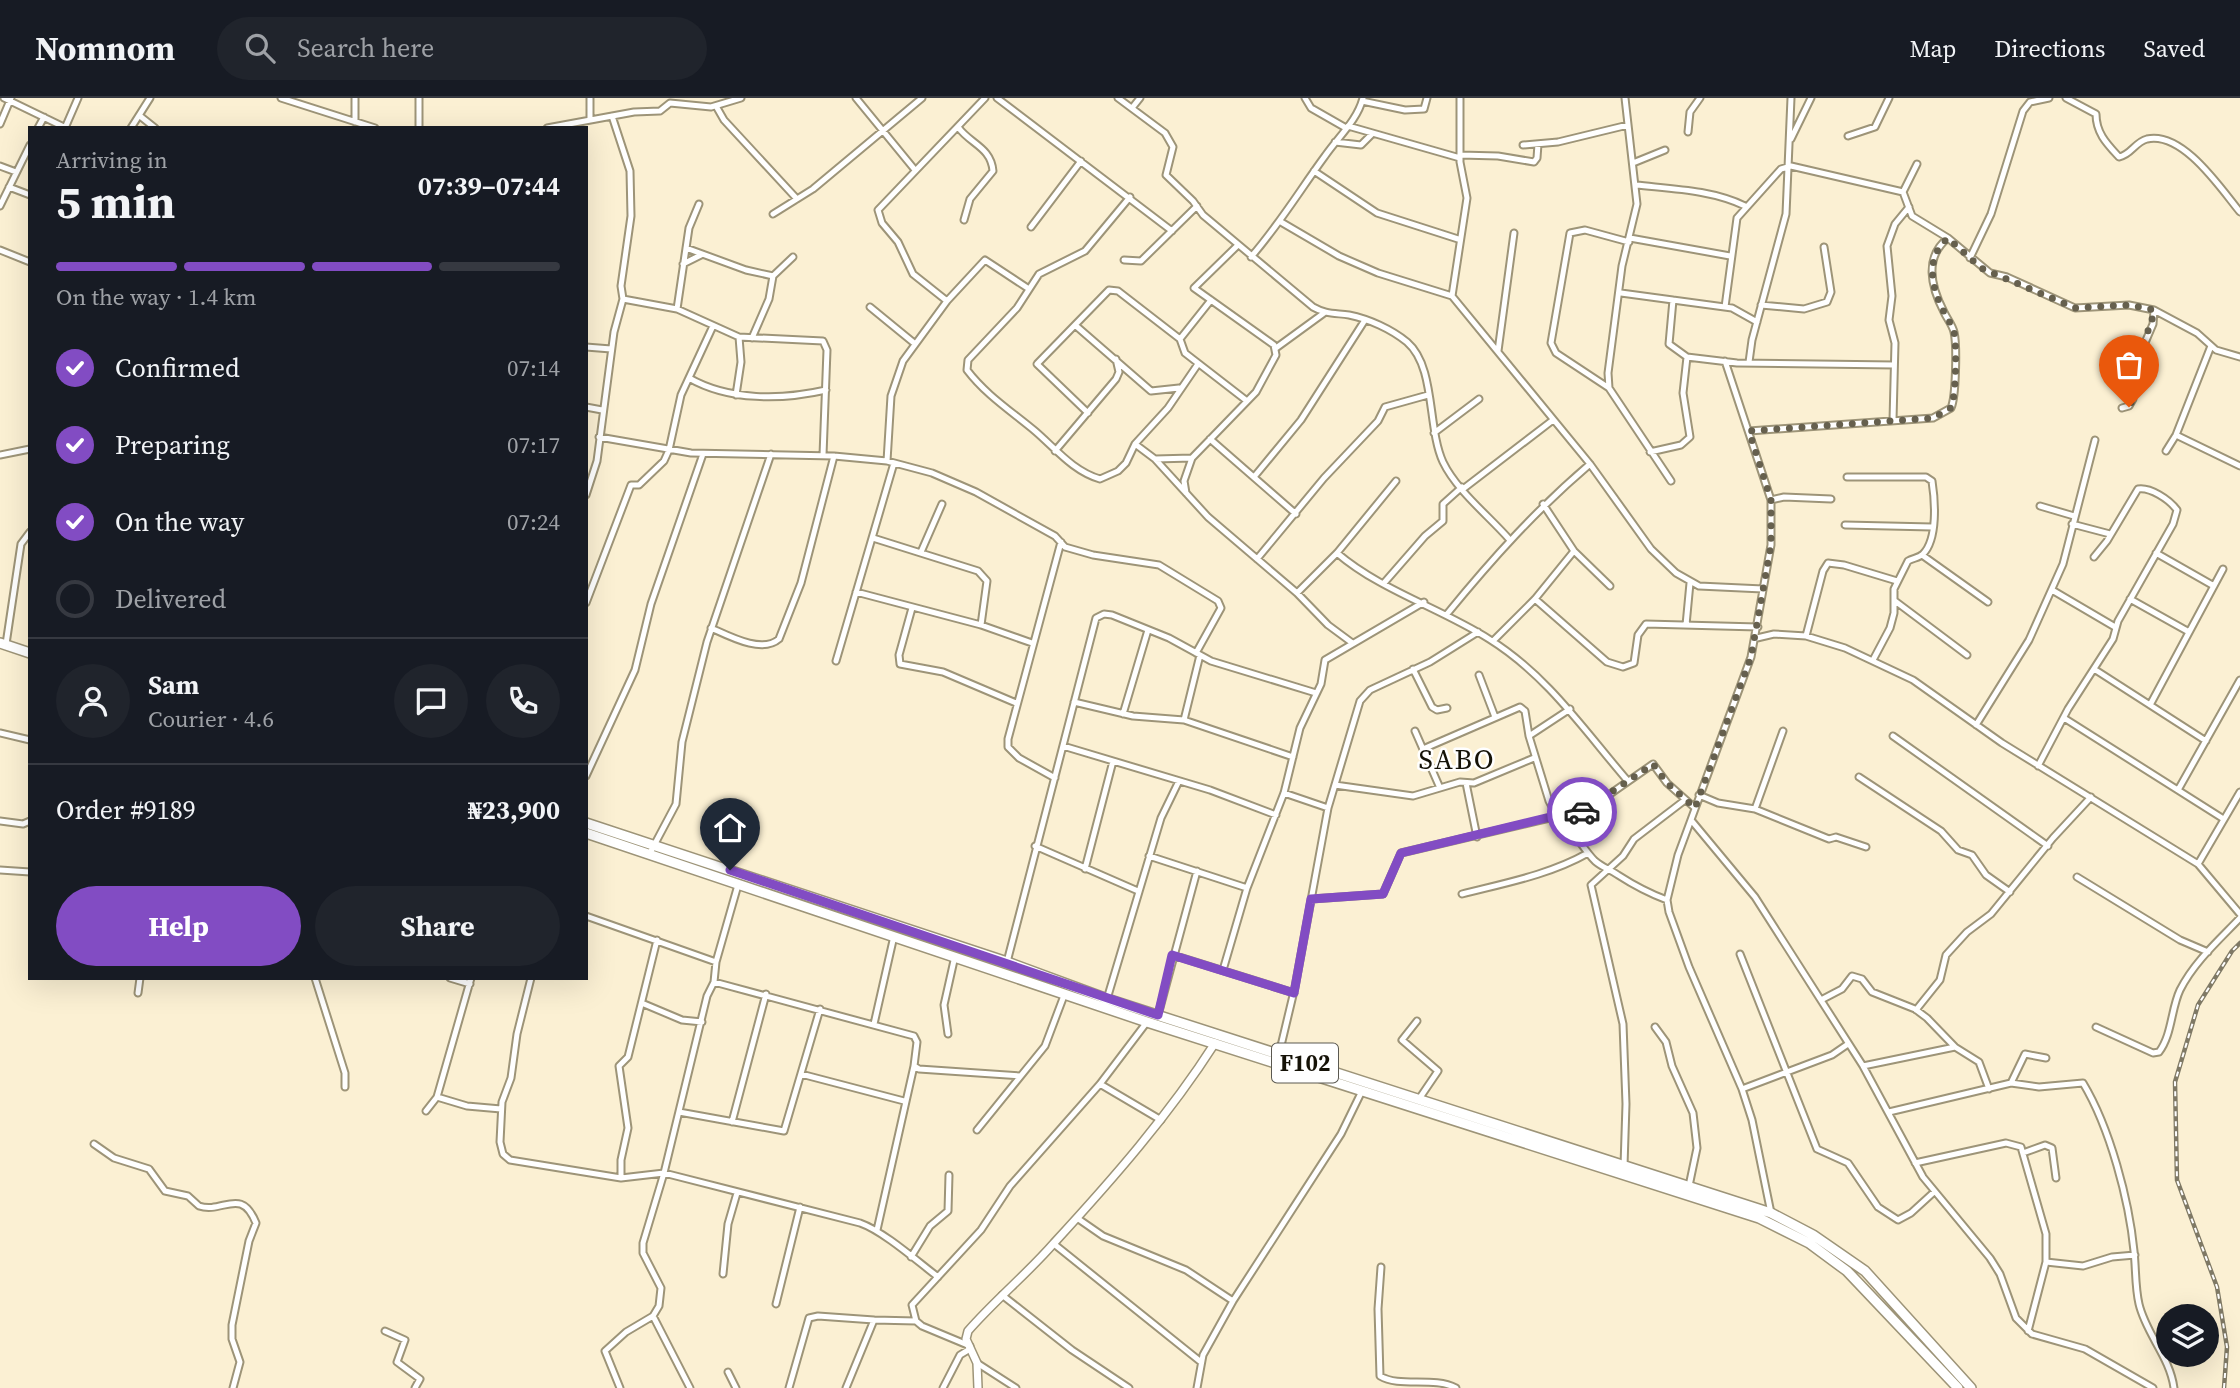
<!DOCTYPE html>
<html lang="en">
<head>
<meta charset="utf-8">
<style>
  :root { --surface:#171b24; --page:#20242c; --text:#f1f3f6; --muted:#9ea1a6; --line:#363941; --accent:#824cc3 }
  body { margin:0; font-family:"Source Serif 4",serif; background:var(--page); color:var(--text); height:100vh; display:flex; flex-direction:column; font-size:26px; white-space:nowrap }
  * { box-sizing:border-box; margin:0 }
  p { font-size:23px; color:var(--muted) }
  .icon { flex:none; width:38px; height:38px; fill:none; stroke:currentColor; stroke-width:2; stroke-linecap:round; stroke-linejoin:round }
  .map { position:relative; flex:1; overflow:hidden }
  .drawer { position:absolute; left:28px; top:28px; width:560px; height:854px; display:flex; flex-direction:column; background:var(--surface); border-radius:0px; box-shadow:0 7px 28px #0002 }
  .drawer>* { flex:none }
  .buttons { position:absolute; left:2156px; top:1206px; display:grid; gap:14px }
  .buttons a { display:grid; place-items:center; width:63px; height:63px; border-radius:50%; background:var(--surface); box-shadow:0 7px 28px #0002; font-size:35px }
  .pin { position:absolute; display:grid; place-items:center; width:60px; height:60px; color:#fff; margin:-72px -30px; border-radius:50% 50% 50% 0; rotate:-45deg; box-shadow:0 0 7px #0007 }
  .pin .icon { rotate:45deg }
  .courier { position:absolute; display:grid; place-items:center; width:70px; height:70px; margin:-35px; border:5px solid #824cc3; border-radius:50%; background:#fff; color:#222; box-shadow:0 2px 9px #0007 }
  .summary em { font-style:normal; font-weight:700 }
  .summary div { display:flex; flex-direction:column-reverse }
  .summary { display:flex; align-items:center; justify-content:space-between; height:119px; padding:0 28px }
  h1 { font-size:46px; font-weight:700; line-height:52px }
  .bar { display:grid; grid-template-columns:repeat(4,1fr); gap:10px 7px; align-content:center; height:84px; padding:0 28px }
  .bar i { height:9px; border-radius:5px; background:var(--line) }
  .bar .selected { background:var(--accent) }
  .bar p { grid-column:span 4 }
  .line { display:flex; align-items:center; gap:18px; padding:0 28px; border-top:2px solid var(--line) }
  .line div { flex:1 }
  .round { display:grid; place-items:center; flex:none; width:74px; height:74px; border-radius:37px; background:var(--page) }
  ol { padding:0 28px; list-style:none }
  li { display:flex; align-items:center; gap:21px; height:77px }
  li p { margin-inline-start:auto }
  li .icon { padding:7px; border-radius:50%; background:var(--accent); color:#fff; stroke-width:4 }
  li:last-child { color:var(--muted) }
  li i { width:38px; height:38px; border:4px solid var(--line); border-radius:50% }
  .cta { display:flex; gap:14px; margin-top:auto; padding:14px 28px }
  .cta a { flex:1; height:80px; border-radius:42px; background:var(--accent); color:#fff; font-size:28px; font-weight:700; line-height:80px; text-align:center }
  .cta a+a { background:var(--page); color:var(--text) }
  header { display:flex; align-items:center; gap:42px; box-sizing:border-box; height:98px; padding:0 35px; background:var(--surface); border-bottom:2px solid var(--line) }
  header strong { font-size:33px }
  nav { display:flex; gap:38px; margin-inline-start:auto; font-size:24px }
  .search { width:490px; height:63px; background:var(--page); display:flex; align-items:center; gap:18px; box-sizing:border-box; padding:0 24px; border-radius:38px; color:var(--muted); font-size:26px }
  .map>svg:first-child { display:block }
</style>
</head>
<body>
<header>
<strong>Nomnom</strong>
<div class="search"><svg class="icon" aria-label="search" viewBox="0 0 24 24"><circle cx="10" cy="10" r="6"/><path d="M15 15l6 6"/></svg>Search here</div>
<nav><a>Map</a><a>Directions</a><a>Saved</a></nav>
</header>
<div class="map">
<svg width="2240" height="1290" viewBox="0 0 2240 1290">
  <rect width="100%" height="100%" fill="#fbf0d3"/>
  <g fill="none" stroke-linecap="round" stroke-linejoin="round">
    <defs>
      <path id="minor" d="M4 0 66 30
        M281 0 375 30
        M355 0V24
        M419 0V30
        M590 0V22
        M856 0 915 72
        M997 0 1172 133
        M1118 0 1165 35 1173 49 1166 77 1193 103 1203 117 1313 209C1325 216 1335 215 1349 217 1369 221 1391 231 1407 244 1436 269 1427 329 1443 364 1457 393 1488 417 1509 441
        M1305 0 1311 10 1346 30
        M1625 0 1637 106 1622 168 1608 275 1609 290 1671 383
        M2066 0 2096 16C2096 35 2107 46 2119 59 2131 57 2135 44 2147 41 2183 33 2221 91 2240 114
        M1362 3 1405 12 1424 11 1427 0
        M716 8 724 22 797 101
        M1132 10 1140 0
        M140 18 155 30
        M0 26 11 0
        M1348 28 1460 60
        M958 29C970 46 991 49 993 73L970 101 964 122
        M38 30 44 19
        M65 30 78 0
        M131 30 150 0
        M547 30 634 14 660 13 670 5 711 9 741 0
        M1688 34 1690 14 1700 0
        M1848 38 1875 29 1889 0
        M1791 41 1811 0
        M1335 44 1361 47 1372 36
        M1523 47 1558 44 1628 27
        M1460 57 1498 58 1534 64 1537 60 1538 46
        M1633 65 1665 52
        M1917 66 1903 94 1912 118 1948 140 1990 175 2007 179 2075 210 2129 207 2154 212 2197 235 2216 252 2240 259
        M0 68 16 74
        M1314 73 1377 115 1458 141
        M1636 87C1673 91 1712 92 1745 108
        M9 89 30 97
        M1130 99 1085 153 1039 176 1017 210 968 262 967 272C986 297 1011 313 1035 333 1056 351 1073 373 1100 381L1118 373 1126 365 1135 346 1168 310 1198 266
        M0 108 30 47
        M773 116 813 91 922 0
        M1281 124 1339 158 1378 175 1452 198 1590 366 1651 451 1676 475 1699 488 1763 491
        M1031 129 1081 63
        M1630 140 1730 158
        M686 150 746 172 773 178
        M0 152 30 164
        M1251 159C1279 127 1300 92 1325 58 1338 39 1357 23 1363 0
        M1970 160 1991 116 2023 13 2030 4 2049 0
        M1124 162 1141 163 1197 108
        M683 166 701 157
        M1621 195 1732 210 1757 224
        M1452 198 1467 100 1460 64V0
        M623 201 677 211 739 239 823 243 827 252 823 357
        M1673 202 1669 246 1687 259 1737 265 1894 267
        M947 203 913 176 898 144 882 125 878 112 985 0
        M1761 207 1804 211 1827 204 1831 194 1824 149
        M870 209 914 245
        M1725 209 1737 120 1781 71 1791 68 1903 94
        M677 211 689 130 699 106
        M1075 227 1151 293 1179 290
        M752 240 769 201 773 178 793 159
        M1180 241 1211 202
        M586 249 611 251
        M1276 250 1324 215
        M1498 253 1514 135
        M1725 263 1771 402V447L1751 559 1678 757 1667 802 1669 814 1689 869 1742 991 1752 1022 1771 1115
        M1749 264 1752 242 1786 116 1791 0
        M2111 269 2130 278
        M689 280C729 303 782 302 826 292
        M1609 290 1556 255 1551 245 1570 135 1585 132 1629 144
        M736 297 741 264 739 239
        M586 309 602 312
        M2122 310 2129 308 2133 301 2129 282 2153 226 2154 212
        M1088 315 1037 266 1109 192 1118 193 1180 241 1185 255 1247 303
        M1893 322 1895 245 1889 222 1892 198 1887 148 1895 126 1909 109
        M1749 333 1933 320 1951 310C1956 299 1957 247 1954 234 1952 226 1947 221 1944 214 1931 189 1924 159 1948 140
        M1434 335 1479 301
        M2176 337 2240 368
        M599 339 691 355 834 358 887 363 932 375 976 394 1055 438 1065 449 1093 457 1159 467 1218 503 1221 510 1196 555
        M1210 341 1296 416
        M1135 346 1155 361 1208 419 1297 495 1328 527 1351 544
        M1055 353 1116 281 1119 274 1116 261
        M2166 353 2176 337 2211 248
        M1650 354 1681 347 1690 339 1683 295 1687 259
        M0 357 30 351
        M1155 361 1192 360 1256 294 1276 257 1274 247 1194 190 1237 148
        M887 363 891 298 903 263 947 203 985 162 1029 191
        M1254 379 1301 322 1365 222
        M1847 379H1926L1932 383C1935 402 1938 441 1923 456 1919 460 1913 460 1908 463L1894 491V515L1890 530 1873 562
        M1463 391 1553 322
        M1186 395 1184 383 1192 360
        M586 397 597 363 614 234 623 201 621 188 631 118 630 73 612 18
        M1771 402 1784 399 1831 401
        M1543 406 1574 453 1610 488
        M2040 408 2074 418
        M2072 426 2110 436
        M1845 427 1932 429
        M873 440 978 473 987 483 981 527
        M921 454 942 406
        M1337 455C1380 492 1440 510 1489 541 1547 577 1584 632 1627 682
        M2156 455 2214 488
        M1922 457 1988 504
        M1257 461 1324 380 1378 323 1385 309 1428 297
        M1384 485 1425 438 1443 423V406L1462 389
        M2052 492 2115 529
        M856 494 981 527 1032 545
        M1297 495 1337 455 1396 383
        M1535 501 1607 564 1623 569 1634 565 1638 537 1646 526 1758 529
        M2130 501 2189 534
        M1895 503 1967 557
        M586 505 631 387H639L664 363 669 352 681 297 713 228
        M912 510 899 557 900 566 943 574 1016 605
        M1447 516C1492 461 1536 412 1590 366
        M1686 527 1690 485
        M711 530C729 538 762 556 779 541L801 485 834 358
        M1806 538 1823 473 1828 465 1844 467 1897 483
        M1757 540 1774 536 1806 538 1845 550 1913 582 2002 645 2198 766 2240 816
        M1493 543 1535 501 1574 453
        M6 546 21 446 30 434
        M836 563 894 365
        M1413 571 1432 609 1437 612 1447 610
        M2094 571 2206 643
        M1479 577 1495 619
        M1074 604 1133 618 1184 622 1293 659
        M2150 607 2223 471
        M1123 616 1148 532
        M2064 620 2222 720
        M1184 622 1200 557
        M1976 627 2029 542 2063 466 2095 342
        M1415 633 1440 690
        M0 635 30 642
        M1893 638 2048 748
        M1063 648 1210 692 1276 717
        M1423 651 1520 609 1525 613 1529 638
        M2038 668 2068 611 2113 541 2118 523 2173 426 2177 412C2169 401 2150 389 2138 391L2107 443 2094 459
        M586 678 635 572 651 506 703 356
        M1859 679 1941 733 1958 752 1972 757 1986 777 2010 794
        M1055 680 1019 660 1008 649V641L1061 444
        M1466 685 1477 739
        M1335 687 1413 698 1460 684 1474 685 1534 660
        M2178 692 2240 582
        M1284 695 1328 710
        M1699 697 1718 705 1755 711 1829 741 1836 739 1866 749
        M1755 711 1783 633
        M1558 720 1549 703 1529 638 1570 611
        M1691 722 1755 799 1863 968 1923 1079 1990 1160 2000 1176 2016 1220 2032 1236 2085 1251 2153 1290
        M0 723 23 726 30 723
        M1567 726 1653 666 1667 685 1695 710
        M1035 748 1138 793
        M650 755 676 706 682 644 707 544 771 356
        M1149 758 1247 790
        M2198 766 2240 694
        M1085 771 1113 663
        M0 772 30 774
        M2077 779 2180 842 2208 854
        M1462 796C1505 785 1549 777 1588 755
        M1312 801 1383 796 1401 755 1554 719C1572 727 1581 749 1595 763 1603 770 1610 771 1618 777 1635 788 1648 795 1667 802
        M586 818 716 864
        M1740 856 1817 1051 1848 1065 1878 1109 1898 1122 1911 1115 1934 1094
        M1173 857 1294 895
        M1007 864 1096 520 1104 516 1112 517 1169 540 1211 563 1316 595
        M1223 872 1247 790 1284 695 1300 630 1321 586 1325 562 1424 504
        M315 880 345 975V989
        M450 880 470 886
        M531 880 517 936 511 980 502 1004 500 1044 503 1056 510 1062 621 1080 664 1075 860 1125C883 1133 917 1163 938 1179
        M714 884 914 938 917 944 914 968 877 1132
        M138 895 140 880
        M1107 901 1161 720 1179 683
        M1821 902 1842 891 1852 878 1862 881 1872 894 1915 911 1927 920 1955 949 1979 964 1989 991
        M644 906 682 922 702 924
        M1916 912 1940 882 1946 857 1967 834 1991 816 2053 740 2091 699
        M1158 917 1197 773
        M1417 923 1402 942 1438 973 1419 1001
        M874 926 894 838
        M1655 929 1666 944 1672 968 1693 1015 1697 1050 1689 1088
        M2096 929 2153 955 2159 954C2172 937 2171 911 2180 892 2194 864 2219 842 2240 820
        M948 936 944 907 955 858
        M1279 956 1295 889 1328 710 1360 603 1370 592 1430 564 1478 534
        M914 968 919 971 1020 978
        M1863 968 1955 949
        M801 976 904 1003
        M2011 985 2025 956 2046 960
        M1100 986 1161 1022
        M1742 991 1832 957 1848 946
        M437 999 467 1008 501 1011
        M426 1013 437 999 471 880
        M679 1014 784 1033 820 911
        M1889 1014 2011 985 2039 989 2083 985C2110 1030 2129 1102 2134 1153 2136 1171 2135 1189 2139 1206 2146 1236 2170 1259 2174 1290
        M732 1024 766 896
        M977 1032 1045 948 1065 895
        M94 1046 114 1060 149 1071 165 1093 188 1098 199 1108C223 1116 241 1088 256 1125L249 1143 232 1227V1241L240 1264 233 1290
        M2023 1055 2045 1047 2052 1050 2056 1080
        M1915 1065 2006 1045 2021 1049 2046 1136V1164L2028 1233
        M1624 1068 1626 1006 1623 926 1591 787 1623 758 1634 741 1685 702
        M621 1080V1062L628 1030 619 968 628 959 657 842
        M1077 1120 1103 1138 1186 1172 1233 1203
        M1054 1146 1201 1264
        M911 1159 930 1128 948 1113 949 1077
        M2046 1164 2083 1168 2112 1159 2135 1157
        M1381 1169 1378 1211 1380 1278C1400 1290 1433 1278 1456 1290
        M723 1176 728 1126 737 1095
        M1002 1197 1072 1252 1129 1290
        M776 1206 800 1109
        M653 1218 690 1290
        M385 1233 405 1242 397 1264 420 1281 415 1290
        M970 1248 922 1228 916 1223 912 1207 981 1132 1010 1088 1100 986 1147 924
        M977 1265 1016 1290
        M728 1274 736 1290
        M620 1290 605 1253 626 1234 653 1218 659 1208 661 1190 643 1155V1145L664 1075 707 898 714 884 716 864 738 787
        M789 1290 809 1220 818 1218 874 1222
        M846 1290 874 1222 916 1223
        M943 1290 960 1257 970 1251
        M1197 1290 1203 1257 1233 1203 1341 1036 1362 993"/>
      <path id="tertiary" d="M978 1290 977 1265 966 1241 968 1233C995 1202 1027 1176 1054 1145 1112 1082 1169 1017 1215 945"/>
      <path id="primary" d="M0 545 30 555
        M586 725 1007 864 1107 901 1771 1115 1813 1137 1865 1173 1971 1290
        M586 735 1147 924 1759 1120 1809 1145 1847 1173 1958 1290"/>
    </defs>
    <!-- minor casing -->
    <use href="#minor" stroke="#9d9478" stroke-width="9"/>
    <!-- tertiary casing -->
    <use href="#tertiary" stroke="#9d9478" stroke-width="10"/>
    <!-- primary casing -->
    <use href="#primary" stroke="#9d9478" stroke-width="12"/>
    <!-- minor -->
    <use href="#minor" stroke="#fff" stroke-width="5"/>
    <!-- tertiary -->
    <use href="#tertiary" stroke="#fff" stroke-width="7"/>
    <!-- primary -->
    <use href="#primary" stroke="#fff" stroke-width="9"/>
    <defs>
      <path id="rail" d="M2224 1290 2227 1249 2217 1189 2177 1082 2175 984 2198 907 2232 853 2240 845"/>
    </defs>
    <!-- rail casing -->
    <use href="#rail" stroke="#7f7965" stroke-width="4.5"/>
    <!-- rail -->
    <use href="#rail" stroke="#fff" stroke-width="2" stroke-dasharray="5" stroke-linecap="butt"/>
  </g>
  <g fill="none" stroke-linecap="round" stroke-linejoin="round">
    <!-- done -->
    <path stroke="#66604e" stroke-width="7" stroke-dasharray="0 12.6" d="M1582 714 1653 666 1667 685 1695 710 1751 559 1771 447V402L1749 333 1933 320 1951 310C1956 299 1957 247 1954 234 1952 226 1947 221 1944 214 1931 189 1925 159 1948 140L1981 170 2075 210 2129 207 2154 212C2152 232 2129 270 2129 282 2129 293 2136 296 2129 309"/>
    <!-- route -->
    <path stroke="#824cc3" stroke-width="9" d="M730 772 1158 917 1172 857 1294 895 1311 801 1383 796 1401 755 1550 719 1567 726 1582 714"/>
  </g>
  <g text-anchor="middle" stroke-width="5" stroke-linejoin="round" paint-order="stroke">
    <!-- shield labels -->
    <rect fill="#fff" stroke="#5b5951" stroke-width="2" x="1272" y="945.5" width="66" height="39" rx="5"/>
    <g font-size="23" font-weight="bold" fill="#151207">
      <text x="1305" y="973">F102</text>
    </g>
    <!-- quarter labels -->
    <g font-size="28" letter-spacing="2" fill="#151207" stroke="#fff">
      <text x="1457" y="671">SABO</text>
    </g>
  </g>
</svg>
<div class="buttons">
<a><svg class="icon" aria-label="layers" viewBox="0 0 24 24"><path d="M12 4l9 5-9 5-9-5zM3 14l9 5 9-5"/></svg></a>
</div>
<div class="pin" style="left:2129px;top:309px;background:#ea580c"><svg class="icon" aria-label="bag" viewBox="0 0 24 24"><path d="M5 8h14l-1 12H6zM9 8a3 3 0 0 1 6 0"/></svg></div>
<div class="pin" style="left:730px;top:772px;background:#1f2937"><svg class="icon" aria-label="home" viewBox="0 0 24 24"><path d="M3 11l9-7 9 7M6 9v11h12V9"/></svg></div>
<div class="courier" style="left:1582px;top:714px"><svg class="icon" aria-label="car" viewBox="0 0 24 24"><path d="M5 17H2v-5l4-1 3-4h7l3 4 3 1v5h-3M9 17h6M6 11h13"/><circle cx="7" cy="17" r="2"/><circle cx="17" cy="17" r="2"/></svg></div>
<section class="drawer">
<div class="summary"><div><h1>5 min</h1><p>Arriving in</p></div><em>07:39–07:44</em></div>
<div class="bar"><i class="selected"></i><i class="selected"></i><i class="selected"></i><i></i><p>On the way · 1.4 km</p></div>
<ol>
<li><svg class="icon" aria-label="check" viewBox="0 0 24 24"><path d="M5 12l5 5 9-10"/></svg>Confirmed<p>07:14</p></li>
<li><svg class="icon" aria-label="check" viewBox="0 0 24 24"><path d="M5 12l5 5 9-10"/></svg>Preparing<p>07:17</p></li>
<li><svg class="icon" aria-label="check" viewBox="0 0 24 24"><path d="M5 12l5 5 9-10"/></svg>On the way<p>07:24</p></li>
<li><i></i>Delivered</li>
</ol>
<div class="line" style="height:126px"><a class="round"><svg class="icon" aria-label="person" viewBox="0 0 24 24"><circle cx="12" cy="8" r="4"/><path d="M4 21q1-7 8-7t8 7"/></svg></a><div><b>Sam</b><p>Courier · 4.6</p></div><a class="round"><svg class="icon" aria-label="chat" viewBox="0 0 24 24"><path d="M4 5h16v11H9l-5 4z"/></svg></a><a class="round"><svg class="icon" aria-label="phone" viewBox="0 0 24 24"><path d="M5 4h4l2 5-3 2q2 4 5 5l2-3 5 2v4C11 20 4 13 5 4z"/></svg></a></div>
<div class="line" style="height:91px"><div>Order #9189</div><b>₦23,900</b></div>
<div class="cta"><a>Help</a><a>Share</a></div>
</section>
</div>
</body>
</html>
